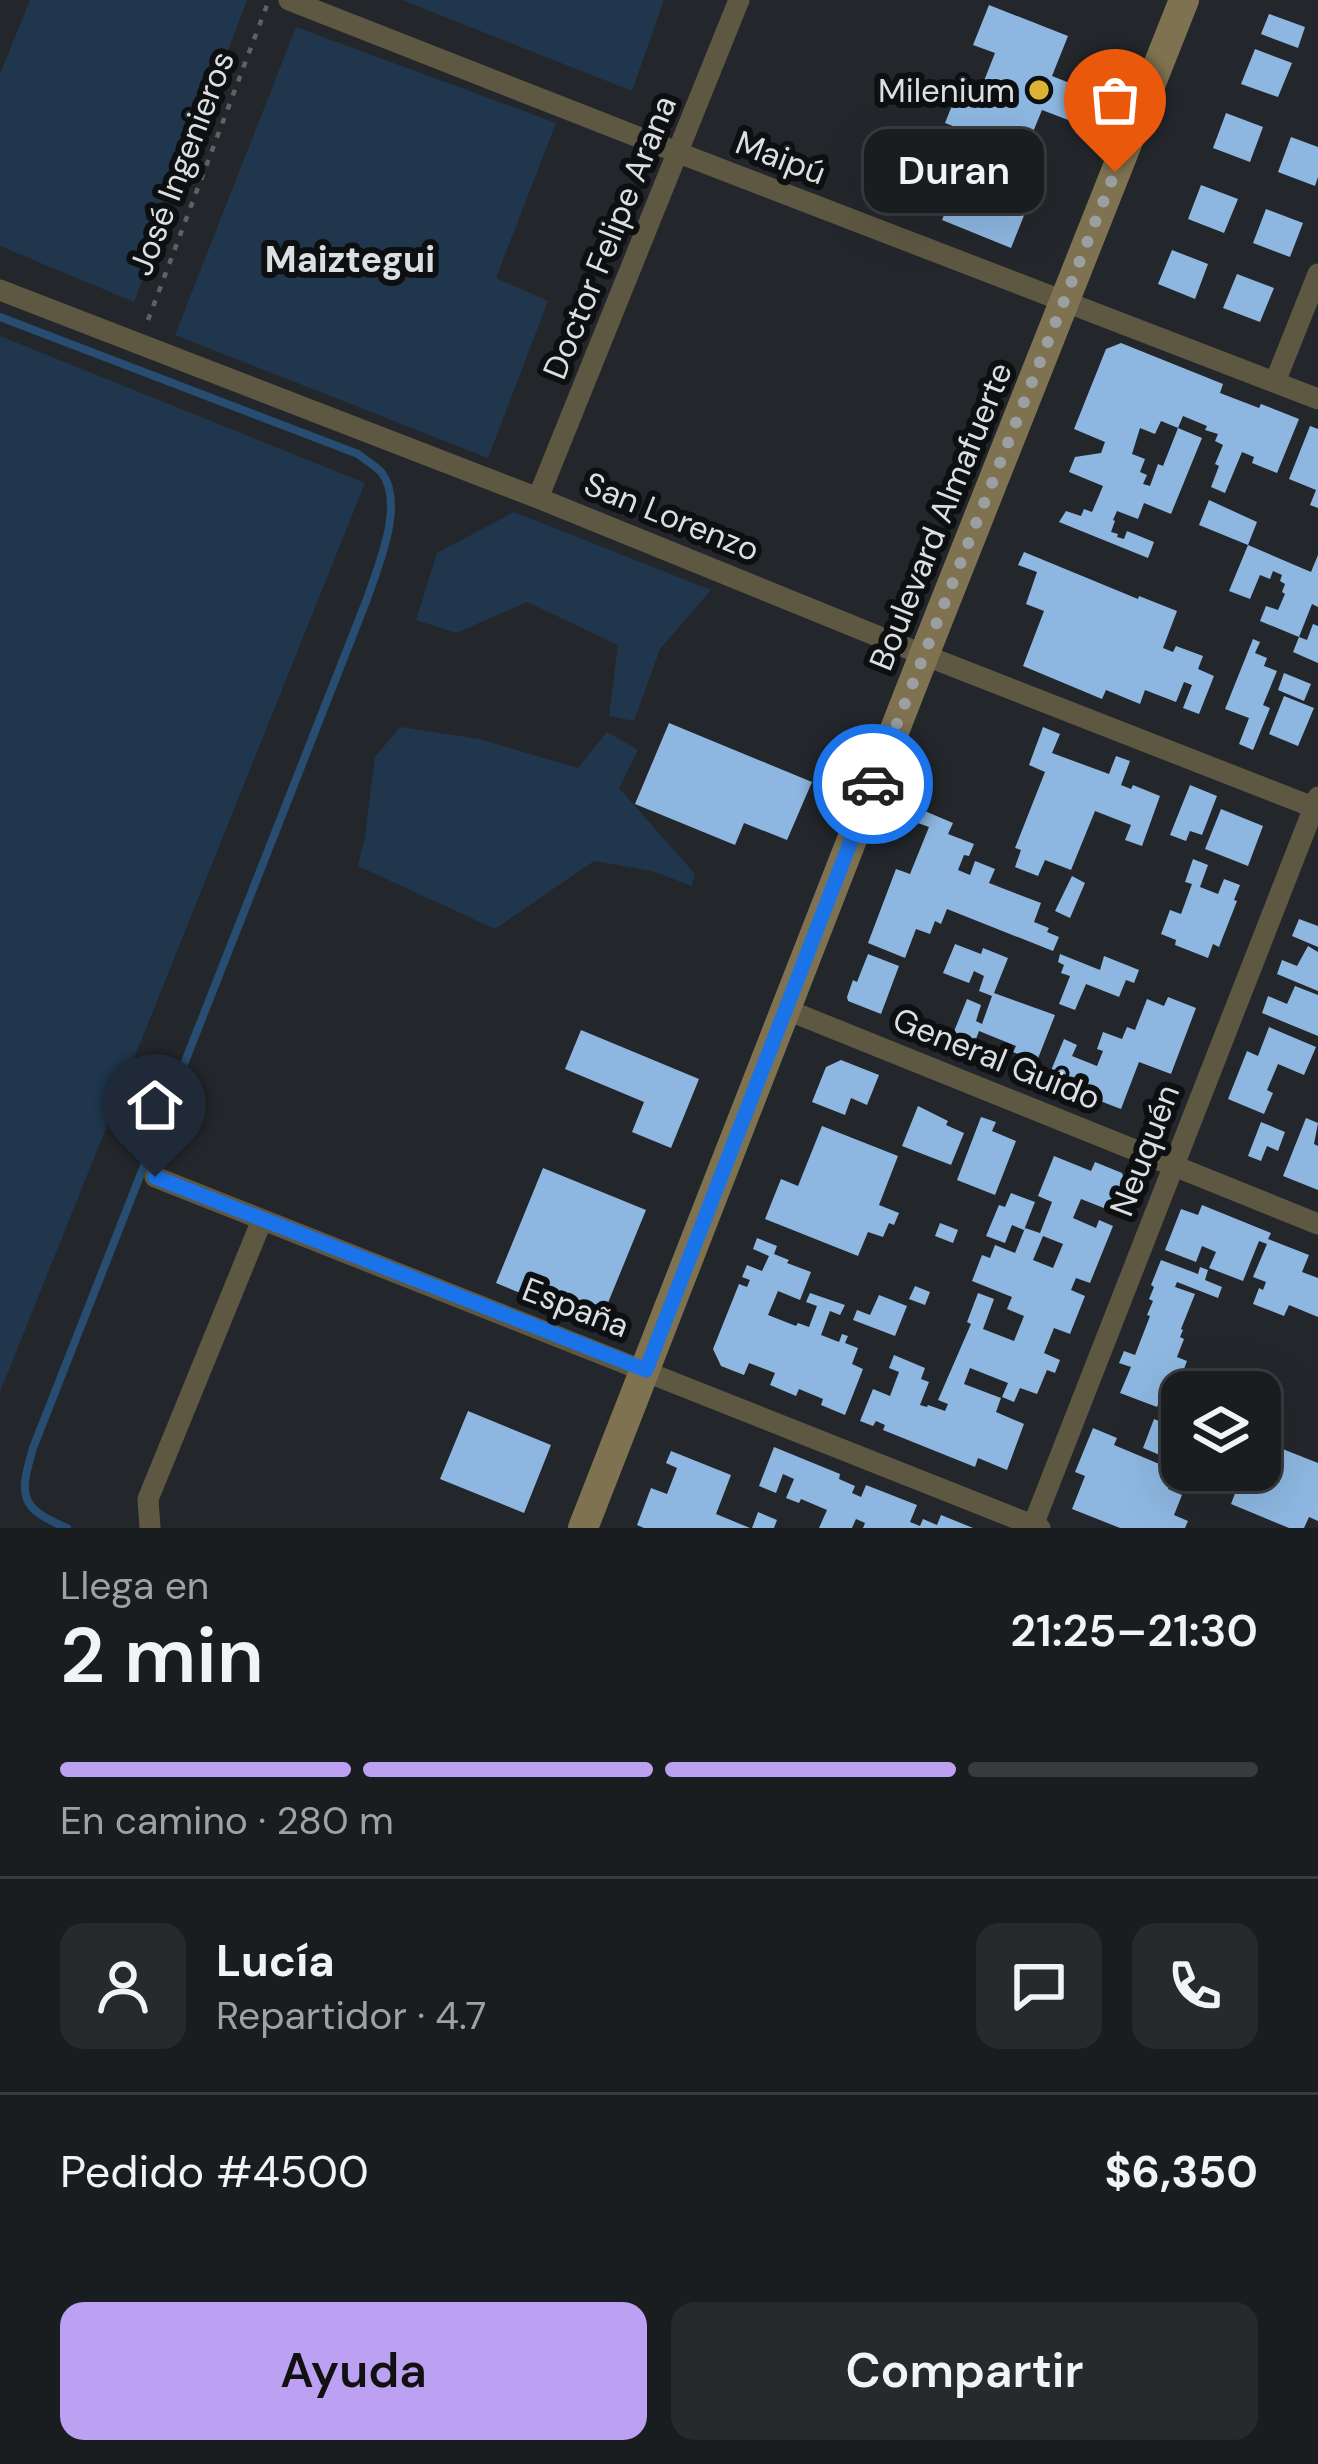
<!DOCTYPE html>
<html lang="es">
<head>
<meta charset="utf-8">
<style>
  :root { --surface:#1a1d20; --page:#272a2d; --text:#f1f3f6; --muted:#9fa2a5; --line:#383b3e; --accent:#bca0f2 }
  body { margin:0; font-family:"DM Sans",sans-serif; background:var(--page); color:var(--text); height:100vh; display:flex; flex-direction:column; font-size:45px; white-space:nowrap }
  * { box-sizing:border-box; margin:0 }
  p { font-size:39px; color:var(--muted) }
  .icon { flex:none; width:66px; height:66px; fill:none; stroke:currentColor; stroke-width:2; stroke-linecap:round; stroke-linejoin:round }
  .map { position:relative; height:1528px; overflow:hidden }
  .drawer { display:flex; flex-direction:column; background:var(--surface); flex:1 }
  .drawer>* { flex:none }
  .buttons { position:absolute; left:1161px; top:1371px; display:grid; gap:24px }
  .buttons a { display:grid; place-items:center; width:120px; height:120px; border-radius:24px; background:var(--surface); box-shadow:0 12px 48px #0002,0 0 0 3px var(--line); font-size:60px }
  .pin { position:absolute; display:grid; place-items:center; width:102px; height:102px; color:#fff; margin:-123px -51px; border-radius:50% 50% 50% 0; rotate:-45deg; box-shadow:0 0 12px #0007 }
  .pin .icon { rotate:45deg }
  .courier { position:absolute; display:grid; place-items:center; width:120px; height:120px; margin:-60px; border:9px solid #1a73e8; border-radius:50%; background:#fff; color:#222; box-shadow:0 3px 15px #0007 }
  .bubble { position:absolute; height:84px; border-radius:24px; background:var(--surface); box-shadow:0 12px 48px #0002,0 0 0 3px var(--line); font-size:39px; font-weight:600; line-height:84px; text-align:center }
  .overview em { font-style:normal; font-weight:600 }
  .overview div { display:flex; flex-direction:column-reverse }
  .overview { display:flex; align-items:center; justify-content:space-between; height:204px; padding:0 60px }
  h1 { font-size:78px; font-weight:600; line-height:90px }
  .bar { display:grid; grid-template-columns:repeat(4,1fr); gap:18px 12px; align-content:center; height:144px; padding:0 60px }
  .bar i { height:15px; border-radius:9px; background:var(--line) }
  .bar .on { background:var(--accent) }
  .bar p { grid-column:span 4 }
  .line { display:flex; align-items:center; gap:30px; padding:0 60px; border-top:3px solid var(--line) }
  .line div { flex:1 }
  .round { display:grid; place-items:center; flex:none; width:126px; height:126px; border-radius:24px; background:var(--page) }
  .primary-button { display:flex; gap:24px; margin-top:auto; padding:24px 60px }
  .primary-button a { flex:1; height:138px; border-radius:24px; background:var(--accent); color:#111; font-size:48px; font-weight:600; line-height:138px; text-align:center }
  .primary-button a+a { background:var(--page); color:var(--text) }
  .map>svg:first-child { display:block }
</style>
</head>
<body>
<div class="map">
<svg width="1318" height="1528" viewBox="0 0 1318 1528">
  <rect width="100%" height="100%" fill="#23272b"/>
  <!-- green -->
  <path fill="#1f364c" d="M30 0H247L134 302 0 246V74Z
    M402 0H664L632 91Z
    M296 27 556 123 496 278 548 301 488 458 175 335Z
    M0 336 365 483 0 1392Z
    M514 512 711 590 660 649 634 721 609 716 618 645 527 602 456 633 416 620 437 553Z
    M400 727 479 739 578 768 607 732 638 750 619 788 695 874 692 886 652 871 594 861 495 929 358 866 365 836 375 757Z"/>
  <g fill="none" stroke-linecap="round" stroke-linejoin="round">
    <!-- stream -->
    <path stroke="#274e72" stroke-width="8" d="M0 317 358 454C365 460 376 466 382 473 405 505 378 566 367 599L33 1448C19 1496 19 1508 67 1528"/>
  </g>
  <!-- building -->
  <path fill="#8db7e1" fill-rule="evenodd" d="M989 5 1068 36 1052 76 1097 94 1084 126 1042 110 1024 154 1045 163 1011 248 942 220 976 135 945 123 963 78 982 86 995 53 973 45Z
    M1269 14 1305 27 1298 48 1261 34Z
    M1255 49 1292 63 1278 97 1241 84Z
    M1226 113 1263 127 1250 162 1213 148Z
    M1291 137 1318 147V177L1315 186 1278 172Z
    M1201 185 1238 199 1224 233 1188 219Z
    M1266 209 1303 223 1290 257 1253 243Z
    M1172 250 1208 264 1195 299 1158 284Z
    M1237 274 1274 288 1260 322 1223 308Z
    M1121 343 1223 384 1220 393 1259 408 1261 404 1299 419 1277 473 1252 463 1254 457 1242 452 1225 493 1211 487 1219 466 1215 464 1223 445 1215 441 1218 434 1205 430 1207 426 1183 416 1178 428 1202 438 1171 514 1144 503 1138 519 1117 511 1113 520 1115 521 1111 532 1118 534 1117 537 1124 539 1127 531 1154 542 1148 558 1059 522 1066 511 1081 516 1084 509 1092 512 1103 486 1069 472 1075 457 1101 453 1105 442 1074 429 1106 349ZM1161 421 1178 428 1163 466 1158 464 1150 486 1143 484 1147 475 1140 472 1145 459 1132 454 1140 428 1155 434Z
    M1310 426 1318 429V508L1310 505 1316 490 1289 479Z
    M1209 500 1257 522 1248 545 1199 525Z
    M1248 545 1311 572 1318 555V607L1312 604 1299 637 1260 621 1266 606 1278 610 1285 594 1282 592 1285 584 1280 581 1282 575 1273 571 1270 579 1260 575 1250 599 1229 591Z
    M1024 552 1138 599 1139 596 1177 611 1163 648 1173 652 1176 646 1203 656 1198 669 1214 676 1199 714 1183 708 1192 685 1184 682 1176 702 1145 690 1140 704 1106 690 1102 699 1023 666 1044 611 1026 604 1037 572 1018 565Z
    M1313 624 1318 626V663L1293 652 1299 637 1307 640Z
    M1253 639 1260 642 1255 653 1267 658 1264 666 1277 671 1263 705 1270 708 1253 750 1239 744 1249 718 1225 709Z
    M1284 673 1311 684 1304 701 1278 690Z
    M1284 696 1314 708 1298 746 1269 734Z
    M669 723 812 782 787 840 744 823 735 845 635 804Z
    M1043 727 1060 734 1052 753 1109 774 1116 756 1130 761 1121 785 1131 789 1133 785 1160 796 1142 846 1125 840 1131 825 1095 811 1071 870 1045 860 1038 876 1015 867 1021 850 1015 848 1045 772 1029 765Z
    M1190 785 1217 796 1202 835 1190 831 1186 841 1170 835Z
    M920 809 953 823 948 834 974 844 969 856 964 855 958 870 970 875 975 861 995 869 989 883 1041 903 1034 922 1049 928 1047 932 1059 937 1053 951 947 909 941 924 935 921 930 934 916 929 905 958 868 943 896 869 910 874 929 827 915 822Z
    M1221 809 1263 826 1248 866 1205 849Z
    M1193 859 1208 865 1200 887 1218 894 1224 879 1240 885 1234 900 1237 901 1219 947 1213 944 1208 958 1175 945 1176 940 1161 934 1170 910 1181 914 1192 884 1185 882Z
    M1072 876 1085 883 1070 918 1055 911Z
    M1299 919 1318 926V947L1292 936Z
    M955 944 981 954 983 948 1008 958 994 993 1055 1015 1037 1061 1013 1052 1016 1046 979 1031 973 1047 951 1039 967 999 981 1005 976 1021 982 1024 992 996 979 991 984 976 974 971 969 983 943 973Z
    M1308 946 1318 952V991L1277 974 1282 960 1297 966Z
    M868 954 899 966 881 1014 848 1001 847 997 853 980 857 982Z
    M1060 954 1100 970 1104 956 1139 970 1134 983 1126 980 1119 997 1086 984 1075 1010 1059 1004 1070 976 1061 973 1064 965 1058 962Z
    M1295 986 1318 995V1036L1262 1013 1268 996 1287 1004Z
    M1168 997 1196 1008 1171 1074 1139 1062 1121 1109 1074 1091 1077 1084 1050 1073 1064 1039 1077 1045 1072 1056 1097 1066 1103 1051 1097 1049 1103 1032 1122 1039 1127 1027 1135 1030 1147 999 1164 1006Z
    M1269 1027 1316 1047 1304 1075 1278 1064 1267 1090 1273 1093 1264 1114 1228 1099 1247 1051 1258 1056Z
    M581 1030 699 1079 671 1148 632 1132 644 1102 565 1069Z
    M841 1060 879 1075 867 1105 851 1098 845 1115 812 1102 826 1067Z
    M918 1106 948 1121 946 1125 964 1133 951 1165 902 1146Z
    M981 1117 996 1122 992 1131 1016 1141 995 1195 957 1180Z
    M1306 1118 1318 1123 1314 1144 1318 1146V1190L1283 1176Z
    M1261 1122 1285 1132 1278 1151 1267 1146 1261 1161 1248 1156Z
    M822 1126 898 1156 879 1205 899 1213 894 1225 889 1223 883 1237 868 1232 858 1256 765 1219 781 1179 798 1186Z
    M1054 1156 1091 1171 1095 1162 1122 1173 1128 1190 1119 1214 1081 1199 1073 1218 1096 1228 1099 1220 1113 1226 1090 1283 1076 1278 1071 1290 1085 1296 1070 1334 1054 1328 1044 1353 1060 1360 1055 1373 1047 1370 1037 1394 1020 1388 1014 1402 1002 1397 1008 1383 970 1368 964 1384 1001 1398 996 1412 1024 1424 1007 1470 978 1458 975 1467 883 1430 885 1425 876 1421 873 1426 860 1421 873 1389 890 1396 899 1372 889 1368 894 1355 925 1368 921 1379 929 1382 920 1405 927 1407 928 1405 945 1411 948 1404 938 1400 971 1324 967 1322 978 1293 994 1299 983 1329 1014 1341 1024 1316 1007 1309 1012 1297 972 1281 982 1255 990 1258 995 1245 1015 1253 1025 1228 1040 1233 1052 1202 1038 1196ZM1043 1236 1063 1244 1053 1268 1033 1260Z
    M543 1168 646 1210 603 1315 587 1320 496 1283Z
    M1011 1193 1035 1202 1024 1230 1012 1225 1005 1243 986 1236 999 1205 1005 1207Z
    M1202 1205 1271 1233 1268 1239 1309 1255 1302 1272 1318 1278V1317L1289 1305 1284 1316 1253 1304 1259 1288 1263 1290 1266 1282 1253 1277 1267 1244 1259 1241 1243 1281 1209 1268 1216 1252 1202 1246 1196 1262 1165 1250 1181 1209 1198 1215Z
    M940 1223 958 1230 953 1243 935 1236Z
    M757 1238 777 1246 774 1254 789 1260 787 1263 811 1272 800 1300 778 1291 768 1315 796 1326 798 1323 809 1327 817 1306 806 1302 810 1293 845 1305 840 1315 830 1311 821 1335 839 1342 842 1334 848 1336 845 1343 858 1348 852 1364 863 1369 845 1415 821 1405 823 1399 799 1389 796 1396 770 1385 775 1373 749 1363 744 1375 721 1366 713 1349 739 1284 747 1287 750 1280 742 1277 747 1265 762 1271 769 1256 753 1249Z
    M1161 1260 1198 1274 1200 1267 1208 1270 1205 1280 1222 1287 1218 1298 1177 1282 1175 1287 1195 1294 1181 1329 1183 1330 1180 1337 1184 1339 1177 1357 1187 1361 1182 1374 1190 1377 1185 1389 1167 1382 1157 1407 1120 1393 1131 1367 1119 1363 1124 1351 1135 1355 1150 1316 1147 1315 1153 1301 1149 1299 1154 1287 1151 1285Z
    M915 1286 930 1292 925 1305 909 1299Z
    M879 1295 907 1306 895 1336 853 1320 857 1310 870 1315Z
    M468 1411 551 1445 524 1513 440 1479Z
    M1154 1419 1182 1430V1456L1179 1463 1143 1448Z
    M1093 1428 1117 1438 1114 1445 1176 1471 1168 1489 1182 1495 1174 1515 1188 1521 1185 1528H1120L1072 1509 1085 1476 1075 1472Z
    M1260 1440 1318 1463V1521L1309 1517 1304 1528H1289L1231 1504 1241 1478 1237 1476 1240 1470H1260Z
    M774 1447 840 1474 839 1479 855 1486 852 1493 861 1497 866 1485 917 1505 910 1522 920 1526 923 1519 937 1525 941 1515 973 1528H863L865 1523 856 1519 852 1528H819L827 1510 801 1499 799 1503 786 1498 794 1479 783 1474 776 1493 759 1486Z
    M671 1451 731 1475 716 1514 750 1528H644L637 1525 651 1488 667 1494 677 1468 666 1463Z
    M758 1512 777 1520 774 1528H752Z"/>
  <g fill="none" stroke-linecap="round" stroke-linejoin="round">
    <!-- path -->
    <path stroke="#5e6265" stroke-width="4.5" stroke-dasharray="6 9" stroke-linecap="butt" d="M148 320 267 5"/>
    <!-- minor -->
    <path stroke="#5e5742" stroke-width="21" d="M289 0 679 153 1318 399
      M0 290 538 498 924 655 1318 809
      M1275 382 1318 274
      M538 498 739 0
      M785 1009 1318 1224
      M155 1177 1040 1528
      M150 1528 148 1499 262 1220
      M1032 1528 1318 797"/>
    <!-- secondary -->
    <path stroke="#7e7250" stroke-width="30" d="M583 1528 924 655 1184 0"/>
  </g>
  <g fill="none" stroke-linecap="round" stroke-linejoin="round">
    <!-- done -->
    <path stroke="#9b9fa1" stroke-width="12" stroke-dasharray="0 21.6" d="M873 784 1115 172"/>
    <!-- route -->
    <path stroke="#1a73e8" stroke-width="15" d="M155 1177 646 1370 873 784"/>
  </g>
  <!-- markers -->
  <circle fill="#dbb233" stroke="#0e0f11" stroke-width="4.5" cx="1039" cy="90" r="12"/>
  <g text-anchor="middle" stroke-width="12" stroke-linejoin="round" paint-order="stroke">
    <!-- poi labels -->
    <g font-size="33" fill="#dcdfe1" stroke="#0e0f11" text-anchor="end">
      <text x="1015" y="102">Milenium</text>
    </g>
    <!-- street labels -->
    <g font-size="33" fill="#dcdfe1" stroke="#0e0f11">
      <text transform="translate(781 157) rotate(21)" y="12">Maipú</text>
      <text transform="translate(181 163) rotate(-69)" y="12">José Ingenieros</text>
      <text transform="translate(609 237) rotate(-68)" y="12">Doctor Felipe Arana</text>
      <text transform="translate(672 516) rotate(22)" y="12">San Lorenzo</text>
      <text transform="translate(940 516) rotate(-68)" y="12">Boulevard Almafuerte</text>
      <text transform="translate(997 1058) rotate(22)" y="12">General Guido</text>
      <text transform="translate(1144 1150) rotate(-69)" y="12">Neuquén</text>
      <text transform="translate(576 1307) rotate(21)" y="12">España</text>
    </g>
    <!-- neighbourhood labels -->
    <g font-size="36" font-weight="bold" fill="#dcdfe1" stroke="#0e0f11">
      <text x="350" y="272">Maiztegui</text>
    </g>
  </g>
</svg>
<div class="buttons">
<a><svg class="icon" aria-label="layers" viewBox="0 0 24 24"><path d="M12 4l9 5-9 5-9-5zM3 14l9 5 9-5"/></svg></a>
</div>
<div class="pin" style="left:1115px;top:172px;background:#ea580c"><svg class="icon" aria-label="bag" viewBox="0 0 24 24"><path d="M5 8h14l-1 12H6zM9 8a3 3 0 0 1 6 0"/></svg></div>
<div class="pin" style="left:155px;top:1177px;background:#1f2937"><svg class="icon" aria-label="home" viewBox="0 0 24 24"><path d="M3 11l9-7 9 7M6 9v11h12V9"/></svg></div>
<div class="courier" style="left:873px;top:784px"><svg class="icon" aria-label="car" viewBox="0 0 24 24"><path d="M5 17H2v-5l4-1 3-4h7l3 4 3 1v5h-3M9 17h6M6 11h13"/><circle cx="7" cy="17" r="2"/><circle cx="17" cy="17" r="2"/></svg></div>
<div class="bubble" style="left:864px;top:129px;width:180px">Duran</div>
</div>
<section class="drawer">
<div class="overview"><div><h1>2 min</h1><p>Llega en</p></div><em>21:25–21:30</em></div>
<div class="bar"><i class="on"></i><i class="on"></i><i class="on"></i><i></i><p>En camino · 280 m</p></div>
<div class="line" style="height:216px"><a class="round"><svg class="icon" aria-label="person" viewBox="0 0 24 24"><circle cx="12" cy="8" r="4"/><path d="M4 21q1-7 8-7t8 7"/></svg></a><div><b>Lucía</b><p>Repartidor · 4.7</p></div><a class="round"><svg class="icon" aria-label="chat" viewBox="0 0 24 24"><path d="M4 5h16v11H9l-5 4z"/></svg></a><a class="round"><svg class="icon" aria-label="phone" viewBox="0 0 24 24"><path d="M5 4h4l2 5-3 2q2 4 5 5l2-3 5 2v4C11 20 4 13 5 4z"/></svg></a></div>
<div class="line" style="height:156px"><div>Pedido #4500</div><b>$6,350</b></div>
<div class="primary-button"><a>Ayuda</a><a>Compartir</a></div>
</section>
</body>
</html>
